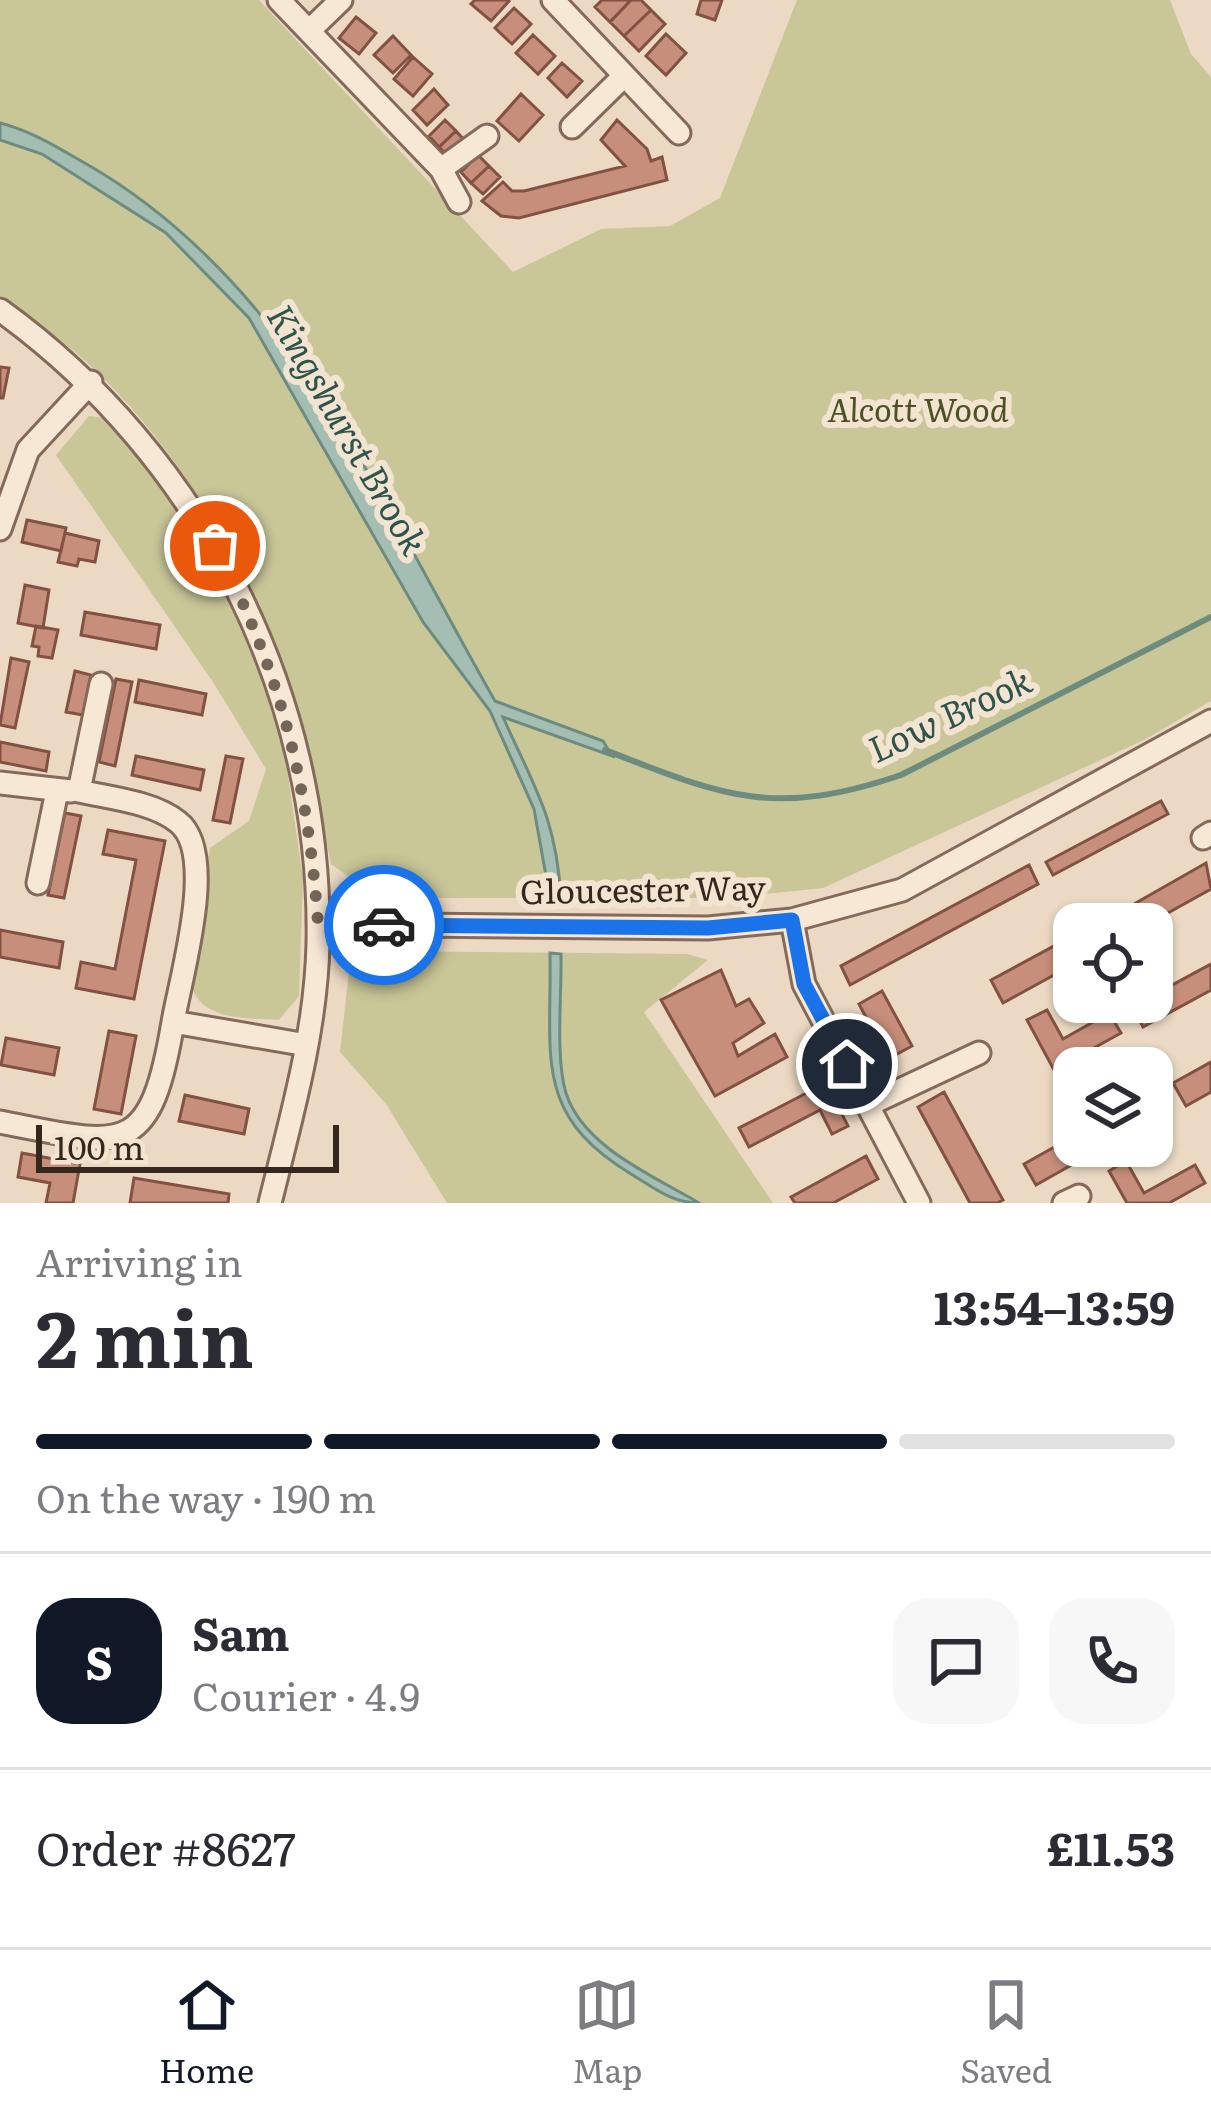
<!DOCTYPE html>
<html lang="en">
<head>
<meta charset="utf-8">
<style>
  :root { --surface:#fff; --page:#f7f7f7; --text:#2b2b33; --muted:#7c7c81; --line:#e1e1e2; --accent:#111827 }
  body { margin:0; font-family:Literata,serif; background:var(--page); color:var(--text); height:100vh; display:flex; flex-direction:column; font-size:45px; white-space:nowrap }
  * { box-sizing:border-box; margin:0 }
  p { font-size:39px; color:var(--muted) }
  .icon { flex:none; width:66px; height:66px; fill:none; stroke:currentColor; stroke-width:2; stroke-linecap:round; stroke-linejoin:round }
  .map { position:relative; height:1203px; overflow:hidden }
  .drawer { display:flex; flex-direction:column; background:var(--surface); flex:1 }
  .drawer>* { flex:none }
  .controls { position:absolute; left:1053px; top:903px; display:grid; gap:24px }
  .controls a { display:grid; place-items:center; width:120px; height:120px; border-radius:24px; background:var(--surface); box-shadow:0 3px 9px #0004; font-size:60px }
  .scale { position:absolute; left:36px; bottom:30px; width:303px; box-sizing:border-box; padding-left:12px; border:6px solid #35261e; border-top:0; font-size:33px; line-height:42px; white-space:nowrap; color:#35261e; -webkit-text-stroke:9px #f3e4d2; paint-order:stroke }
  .pin { position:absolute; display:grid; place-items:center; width:102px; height:102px; color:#fff; margin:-51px; border:6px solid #fff; border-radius:50%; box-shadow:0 3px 12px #0007 }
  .courier { position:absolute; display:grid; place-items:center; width:120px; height:120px; margin:-60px; border:9px solid #1a73e8; border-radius:50%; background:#fff; color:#222; box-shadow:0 3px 15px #0007 }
  .summary em { font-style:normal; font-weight:700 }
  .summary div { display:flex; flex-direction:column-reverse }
  .summary { display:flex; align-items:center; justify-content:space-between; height:204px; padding:0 36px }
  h1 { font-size:78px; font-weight:700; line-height:90px }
  .bar { display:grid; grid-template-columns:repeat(4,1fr); gap:18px 12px; align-content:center; height:144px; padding:0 36px }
  .bar i { height:15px; border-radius:9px; background:var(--line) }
  .bar .current { background:var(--accent) }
  .bar p { grid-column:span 4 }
  .line { display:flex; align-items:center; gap:30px; padding:0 36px; border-top:3px solid var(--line) }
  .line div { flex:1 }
  .round { display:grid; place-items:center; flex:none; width:126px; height:126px; border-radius:36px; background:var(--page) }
  .menu { display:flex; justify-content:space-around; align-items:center; height:168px; border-top:3px solid var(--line); background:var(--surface); font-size:33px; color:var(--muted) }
  .menu a { display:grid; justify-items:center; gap:6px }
  .menu .current { color:var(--accent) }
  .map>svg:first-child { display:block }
</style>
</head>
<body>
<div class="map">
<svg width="1211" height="1203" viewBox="0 0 1211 1203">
  <rect width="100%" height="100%" fill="#ebd9c3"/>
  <!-- green -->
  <path fill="#c9c798" d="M0 0H259L513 272 601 229 670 226 720 198 797 0H1170L1191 54 1211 77V701L1146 739 823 888 725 898H379L331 864C294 679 235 505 94 369 66 342 31 320 0 296Z
    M89 416 107 418 173 503 218 572 257 662 285 755 303 879 299 996 279 1020C245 1018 198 1021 190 981L210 848 249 821 266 769 213 682 56 455Z
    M374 951 687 954 708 960 644 1012 773 1203H447L386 1104 340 1052 349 971Z"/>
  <!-- water -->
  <path fill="#a5beb3" stroke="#6d8c7f" stroke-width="3" d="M0 123C31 131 55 146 83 162 289 278 382 504 495 701L603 741 612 756 503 717C535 789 556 817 561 898H550L534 809 490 711 423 622 249 318 166 233 42 154 0 140Z
    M550 953 561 954C562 991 555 1058 566 1093 583 1147 654 1176 699 1203 672 1203 654 1188 631 1174 532 1114 552 1056 550 953Z"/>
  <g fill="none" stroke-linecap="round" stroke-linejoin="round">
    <!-- stream -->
    <path stroke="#6d8c7f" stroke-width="6" d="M605 750C725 797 774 818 901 775L1211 617"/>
  </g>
  <!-- building -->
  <path fill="#c78f7b" stroke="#825142" stroke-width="3" d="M475 0H508L509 1 491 21 471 4Z
    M602 0H631L610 22 595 7Z
    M631 0H641L651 10 624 36 610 22Z
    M701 0H722L715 20 697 14Z
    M514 8 531 24 512 44 495 28Z
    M651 10 665 24 639 51 624 36Z
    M356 17 376 33 359 54 339 38Z
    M666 34 686 53 666 75 646 56Z
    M533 35 555 56 538 74 516 53Z
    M393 36 411 55 393 73 374 55Z
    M413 57 432 74 413 96 394 79Z
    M562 63 582 81 567 97 548 78Z
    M434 89 448 105 427 125 413 110Z
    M521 94 543 115 519 141 497 121Z
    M445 120 456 131 439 147 429 136Z
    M617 120 647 149 651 161 662 157 667 180 519 218 501 216 482 201 503 182 512 191H524L625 166 601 140Z
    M456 131 465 141 448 156 439 147Z
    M478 155 489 166 471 183 461 172Z
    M489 166 500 177 483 194 471 183Z
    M0 367 9 368 3 398H0Z
    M27 520 66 528 61 551 22 542Z
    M65 533 99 541 95 562 79 559 77 566 58 562Z
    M25 585 49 590 43 628 18 623Z
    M85 612 160 625 156 649 81 635Z
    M36 626 58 630 52 658 38 656 39 647 32 646Z
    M11 658 29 662 15 728 0 725Z
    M75 671 91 675 83 715 66 712Z
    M116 679 132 682 115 766 99 762Z
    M139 680 206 694 202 715 135 702Z
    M0 742 49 752 46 771 0 762Z
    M136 756 204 770 200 790 132 775Z
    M226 756 243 759 230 823 213 820Z
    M1161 801 1168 814 1053 875 1046 862Z
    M65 813 81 816 64 898 48 895Z
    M108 830 165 841 134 999 76 988 81 962 115 969 136 860 103 854Z
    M1206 863 1211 889 1148 924H1099Z
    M1029 865 1038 884 850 985 841 966Z
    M0 930 63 942 59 968 0 957Z
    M1067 939 1074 964 1003 1003 991 980Z
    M1211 964V990L1143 1027 1132 1006 1152 1002V996Z
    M721 970 736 1006 749 999 764 1023 733 1043 738 1056 775 1034 787 1057 715 1096 661 1000Z
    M882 991 912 1046 888 1059 859 1004Z
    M1047 1010 1063 1039 1109 1013 1121 1033 1054 1070 1027 1020Z
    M109 1031 136 1036 121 1114 94 1109Z
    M6 1038 59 1048 54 1075 1 1065Z
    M1211 1062V1092L1186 1106 1173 1083Z
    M826 1083 848 1126 832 1134 820 1110 749 1147 739 1128Z
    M1152 1091 1165 1112 1152 1120Z
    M944 1092 1003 1200 997 1203H970L918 1107Z
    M185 1095 249 1109 244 1134 179 1121Z
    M1074 1136V1146H1105L1036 1185 1024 1164Z
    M22 1153 80 1164 73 1203H46L50 1183 18 1177Z
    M866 1156 878 1179 833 1203H795L791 1197Z
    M1126 1161 1144 1193 1195 1165 1205 1183 1169 1203H1127L1109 1171Z
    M134 1178 229 1194 228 1203H130Z"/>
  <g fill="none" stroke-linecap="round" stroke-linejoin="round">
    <defs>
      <path id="minor" d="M279 0 441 169 459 202
        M553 0 679 133
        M310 30 341 0
        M572 127 623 77
        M441 169 487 136
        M0 310C201 455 323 695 318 944 316 1032 291 1118 270 1203
        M0 529 28 450 91 382
        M101 684 79 791C110 798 153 802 178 822 218 853 181 975 173 1022L307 1045
        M0 783 71 791
        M1203 838 1211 833
        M38 883 57 791
        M792 920 804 984 919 1203
        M318 924 708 928 792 920 902 890 1211 721
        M868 1105 979 1053
        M0 1122C123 1146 150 1160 173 1022
        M1064 1203 1079 1196"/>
    </defs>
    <!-- minor casing -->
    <use href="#minor" stroke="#856a5b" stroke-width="27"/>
    <!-- minor -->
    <use href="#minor" stroke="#f7e8d6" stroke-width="21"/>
  </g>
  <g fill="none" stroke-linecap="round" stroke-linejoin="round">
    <!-- done -->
    <path stroke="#756558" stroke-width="12" stroke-dasharray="0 21.6" d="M215 546C281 672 308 783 318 924L384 925"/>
    <!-- route -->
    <path stroke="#1a73e8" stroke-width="15" d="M384 925 708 928 792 920 804 984 847 1064"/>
  </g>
  <g text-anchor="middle" stroke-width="12" stroke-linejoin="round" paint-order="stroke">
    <!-- park labels -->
    <g font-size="33" font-style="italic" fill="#4d5126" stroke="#f3e4d2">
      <text x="918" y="422">Alcott Wood</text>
    </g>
    <!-- street labels -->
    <g font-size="33" fill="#35261e" stroke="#f3e4d2">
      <text transform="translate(643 890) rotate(-1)" y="12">Gloucester Way</text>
    </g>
    <!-- water labels -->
    <g font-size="36" font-style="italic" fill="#2e544c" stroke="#f3e4d2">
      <text transform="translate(347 430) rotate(60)" y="13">Kingshurst Brook</text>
      <text transform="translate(950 715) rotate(-25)" y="13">Low Brook</text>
    </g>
  </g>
</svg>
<div class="controls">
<a><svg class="icon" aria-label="locate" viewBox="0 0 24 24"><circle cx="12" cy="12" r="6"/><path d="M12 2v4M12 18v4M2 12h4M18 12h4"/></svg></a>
<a><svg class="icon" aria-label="layers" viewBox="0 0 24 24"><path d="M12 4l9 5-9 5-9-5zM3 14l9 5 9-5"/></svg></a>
</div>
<div class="scale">100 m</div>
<div class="pin" style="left:215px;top:546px;background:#ea580c"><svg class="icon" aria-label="bag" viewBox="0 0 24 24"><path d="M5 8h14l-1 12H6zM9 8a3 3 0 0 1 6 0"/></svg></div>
<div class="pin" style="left:847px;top:1064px;background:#1f2937"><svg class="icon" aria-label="home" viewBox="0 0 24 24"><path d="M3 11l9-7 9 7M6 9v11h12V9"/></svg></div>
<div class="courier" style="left:384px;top:925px"><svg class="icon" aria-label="car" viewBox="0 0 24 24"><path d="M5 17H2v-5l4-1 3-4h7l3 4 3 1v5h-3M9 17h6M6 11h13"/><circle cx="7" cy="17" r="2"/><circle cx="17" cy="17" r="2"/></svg></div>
</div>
<section class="drawer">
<div class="summary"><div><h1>2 min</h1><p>Arriving in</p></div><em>13:54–13:59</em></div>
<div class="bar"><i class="current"></i><i class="current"></i><i class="current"></i><i></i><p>On the way · 190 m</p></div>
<div class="line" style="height:216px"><b class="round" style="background:var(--accent);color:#fff">S</b><div><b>Sam</b><p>Courier · 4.9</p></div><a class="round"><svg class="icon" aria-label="chat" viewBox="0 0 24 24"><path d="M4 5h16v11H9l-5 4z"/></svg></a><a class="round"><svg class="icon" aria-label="phone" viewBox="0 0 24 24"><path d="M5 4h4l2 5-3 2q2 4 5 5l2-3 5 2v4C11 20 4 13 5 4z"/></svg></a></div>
<div class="line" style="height:156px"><div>Order #8627</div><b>£11.53</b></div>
</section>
<nav class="menu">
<a class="current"><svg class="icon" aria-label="home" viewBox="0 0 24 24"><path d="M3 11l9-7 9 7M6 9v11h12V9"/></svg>Home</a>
<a><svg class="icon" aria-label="map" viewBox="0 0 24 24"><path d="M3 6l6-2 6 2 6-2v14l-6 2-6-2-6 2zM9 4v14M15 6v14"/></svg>Map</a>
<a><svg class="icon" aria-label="saved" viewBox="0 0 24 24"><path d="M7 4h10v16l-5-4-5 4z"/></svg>Saved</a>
</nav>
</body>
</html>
